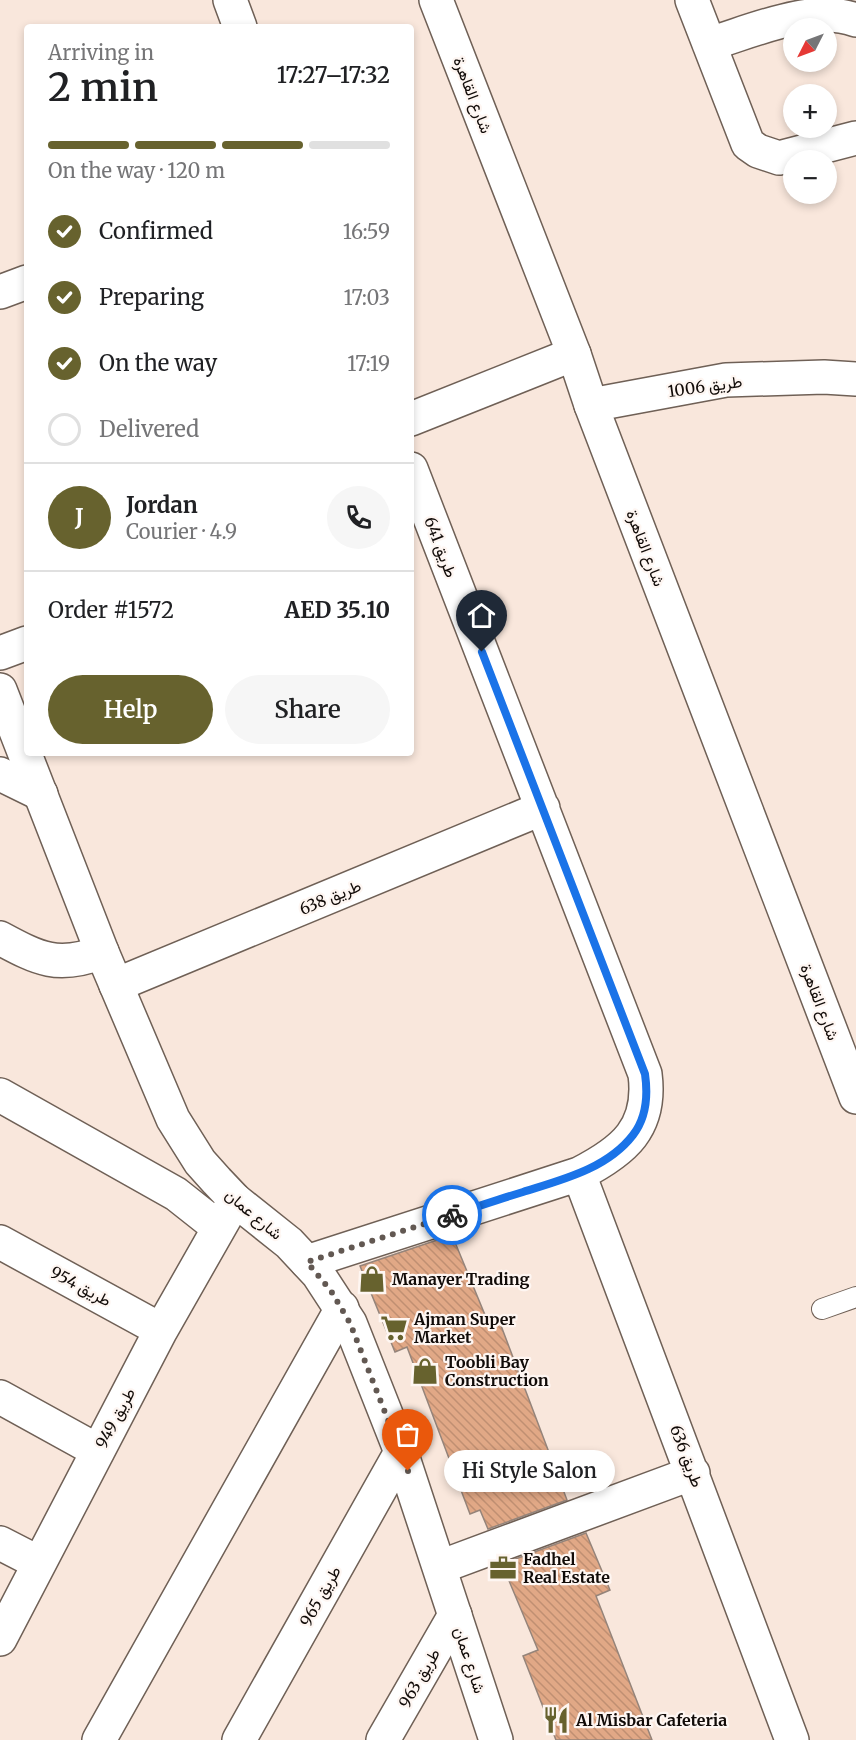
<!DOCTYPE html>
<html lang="en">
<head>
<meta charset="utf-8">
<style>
  :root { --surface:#fff; --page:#f6f6f6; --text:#202124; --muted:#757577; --line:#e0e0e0; --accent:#67622e }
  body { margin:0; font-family:Merriweather,Vazirmatn,serif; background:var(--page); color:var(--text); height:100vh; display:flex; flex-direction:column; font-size:22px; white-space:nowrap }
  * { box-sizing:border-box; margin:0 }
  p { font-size:20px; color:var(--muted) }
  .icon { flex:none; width:33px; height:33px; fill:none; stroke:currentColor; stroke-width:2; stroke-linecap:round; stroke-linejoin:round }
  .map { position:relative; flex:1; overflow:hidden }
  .side { position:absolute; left:24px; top:24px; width:390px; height:732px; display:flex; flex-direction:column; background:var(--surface); border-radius:6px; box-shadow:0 3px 9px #0003 }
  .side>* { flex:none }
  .needle { width:39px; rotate:228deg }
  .controls { position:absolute; left:783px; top:18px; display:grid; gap:12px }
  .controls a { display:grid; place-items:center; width:54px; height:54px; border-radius:50%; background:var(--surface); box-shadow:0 3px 9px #0003; font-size:30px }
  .pin { position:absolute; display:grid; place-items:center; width:51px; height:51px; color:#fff; margin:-62px -26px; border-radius:50% 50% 50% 0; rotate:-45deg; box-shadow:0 0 6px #0007 }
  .pin .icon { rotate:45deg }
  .courier { position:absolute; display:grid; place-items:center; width:60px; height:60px; margin:-30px; border:4px solid #1a73e8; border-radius:50%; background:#fff; color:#222; box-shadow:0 2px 8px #0007 }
  .bubble { position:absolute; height:42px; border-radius:21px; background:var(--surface); box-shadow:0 3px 9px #0003; font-size:20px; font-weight:600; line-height:42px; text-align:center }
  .overview em { font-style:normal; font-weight:600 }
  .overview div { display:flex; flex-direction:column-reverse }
  .overview { display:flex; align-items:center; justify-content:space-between; height:102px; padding:0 24px }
  h1 { font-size:39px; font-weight:600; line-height:45px }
  .bar { display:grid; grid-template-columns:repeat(4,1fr); gap:9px 6px; align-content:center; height:72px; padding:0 24px }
  .bar i { height:8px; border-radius:4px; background:var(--line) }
  .bar .on { background:var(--accent) }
  .bar p { grid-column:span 4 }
  .line { display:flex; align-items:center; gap:15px; padding:0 24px; border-top:2px solid var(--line) }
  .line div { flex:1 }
  .round { display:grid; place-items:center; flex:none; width:63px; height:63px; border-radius:32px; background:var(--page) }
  ol { padding:0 24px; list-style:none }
  li { display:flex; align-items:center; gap:18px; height:66px }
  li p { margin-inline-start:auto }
  li .icon { padding:6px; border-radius:50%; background:var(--accent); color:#fff; stroke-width:4 }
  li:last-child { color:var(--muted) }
  li i { width:33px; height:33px; border:3px solid var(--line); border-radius:50% }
  .primary-button { display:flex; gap:12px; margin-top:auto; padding:12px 24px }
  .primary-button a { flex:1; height:69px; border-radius:36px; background:var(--accent); color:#fff; font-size:24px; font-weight:600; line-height:69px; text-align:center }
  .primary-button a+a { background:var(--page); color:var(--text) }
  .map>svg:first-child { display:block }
</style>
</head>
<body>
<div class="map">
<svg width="856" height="1740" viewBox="0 0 856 1740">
  <defs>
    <pattern id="building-back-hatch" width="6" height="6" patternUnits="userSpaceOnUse" patternTransform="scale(1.5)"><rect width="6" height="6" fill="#e1a886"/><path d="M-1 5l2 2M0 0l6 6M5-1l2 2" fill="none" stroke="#c08f72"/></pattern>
  </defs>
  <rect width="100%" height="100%" fill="#f9e7dc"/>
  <!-- building -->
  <path fill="url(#building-back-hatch)" stroke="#95847a" stroke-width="1.5" d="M452 1235 490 1327 500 1323 567 1500 488 1529 480 1510 470 1514 407 1347 395 1352 360 1266Z
    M586 1533 610 1590 596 1596 652 1740H556L523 1656 538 1650 502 1564Z"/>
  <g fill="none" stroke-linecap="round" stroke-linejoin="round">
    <defs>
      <path id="service" d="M822 1309 856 1297"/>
      <path id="minor" d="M230 0 240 27
        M692 0 748 144 758 151 779 158 856 138
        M709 44C753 31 811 4 856 20
        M0 292 27 282
        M591 405 726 380 824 377 856 379
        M411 419 574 354
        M0 653 27 643
        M0 774 41 794
        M0 938C39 959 58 969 102 952
        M116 985 543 808
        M0 1095 176 1194 219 1228
        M579 1174 792 1740
        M0 1242 161 1330
        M307 1262 579 1174C624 1151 652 1128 645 1074L411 469
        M0 1397 98 1451
        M0 1543 39 1563
        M440 1567 693 1473
        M0 1639 161 1330 235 1200
        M99 1740 342 1308
        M239 1740 401 1452
        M383 1740 455 1615"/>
      <path id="tertiary" d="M436 0 574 354 591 405 856 1097
        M0 690 102 952 173 1119 200 1162 217 1181 235 1200 289 1243 318 1274 350 1323 401 1452 496 1740"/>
    </defs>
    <!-- service casing -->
    <use href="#service" stroke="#6f6056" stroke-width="22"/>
    <!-- minor casing -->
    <use href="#minor" stroke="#6f6056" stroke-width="36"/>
    <!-- tertiary casing -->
    <use href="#tertiary" stroke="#6f6056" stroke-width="36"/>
    <!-- service -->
    <use href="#service" stroke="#fff" stroke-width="20"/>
    <!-- minor -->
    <use href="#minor" stroke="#fff" stroke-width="33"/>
    <!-- tertiary -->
    <use href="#tertiary" stroke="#fff" stroke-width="33"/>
  </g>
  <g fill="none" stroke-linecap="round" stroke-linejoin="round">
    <!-- done -->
    <path stroke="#625852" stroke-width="6" stroke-dasharray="0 10.8" d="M408 1471 350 1323 331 1291 307 1262 452 1215"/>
    <!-- route -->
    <path stroke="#1a73e8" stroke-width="8" d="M452 1215C476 1207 500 1199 523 1192 561 1180 607 1169 633 1135 647 1117 648 1095 645 1074L482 652"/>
  </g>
  <!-- icons -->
  <defs>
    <symbol id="shop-bare" viewBox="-9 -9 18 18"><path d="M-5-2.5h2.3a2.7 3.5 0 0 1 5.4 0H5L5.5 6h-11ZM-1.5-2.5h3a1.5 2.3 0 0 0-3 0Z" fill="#67622e" stroke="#fef6f2" stroke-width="2.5" paint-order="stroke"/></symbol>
    <symbol id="supermarket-bare" viewBox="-9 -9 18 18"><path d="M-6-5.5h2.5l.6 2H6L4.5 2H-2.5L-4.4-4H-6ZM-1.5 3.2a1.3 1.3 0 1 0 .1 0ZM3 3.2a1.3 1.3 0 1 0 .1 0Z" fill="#67622e" stroke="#fef6f2" stroke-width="2.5" paint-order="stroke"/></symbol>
    <symbol id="office-bare" viewBox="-9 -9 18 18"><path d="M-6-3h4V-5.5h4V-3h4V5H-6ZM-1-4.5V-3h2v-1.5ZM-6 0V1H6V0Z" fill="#67622e" stroke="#fef6f2" stroke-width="2.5" paint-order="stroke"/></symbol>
    <symbol id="restaurant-bare" viewBox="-9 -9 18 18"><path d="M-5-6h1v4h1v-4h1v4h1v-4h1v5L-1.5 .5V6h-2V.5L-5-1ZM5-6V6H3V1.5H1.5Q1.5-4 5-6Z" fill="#67622e" stroke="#fef6f2" stroke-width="2.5" paint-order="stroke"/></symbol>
  </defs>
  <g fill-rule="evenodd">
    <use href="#shop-bare" x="353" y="1260" width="38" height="38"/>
    <use href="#supermarket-bare" x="375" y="1309" width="38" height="38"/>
    <use href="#shop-bare" x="406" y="1352" width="38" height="38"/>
    <use href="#office-bare" x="484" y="1549" width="38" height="38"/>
    <use href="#restaurant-bare" x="537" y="1701" width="38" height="38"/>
  </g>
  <g text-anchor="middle" stroke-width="4.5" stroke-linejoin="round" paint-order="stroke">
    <!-- street labels -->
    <g font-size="16" fill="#110b08" stroke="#fef6f2">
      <text transform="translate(473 95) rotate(69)" y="6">شارع القاهرة</text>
      <text transform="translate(705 386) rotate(-8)" y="6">طريق 1006</text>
      <text transform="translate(441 547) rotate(69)" y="6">طريق 641</text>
      <text transform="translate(646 548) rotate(69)" y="6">شارع القاهرة</text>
      <text transform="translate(330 897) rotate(-23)" y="6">طريق 638</text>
      <text transform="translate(820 1002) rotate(69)" y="6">شارع القاهرة</text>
      <text transform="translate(254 1214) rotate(40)" y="6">شارع عمان</text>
      <text transform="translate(81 1286) rotate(28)" y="6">طريق 954</text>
      <text transform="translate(115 1418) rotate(-62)" y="6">طريق 949</text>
      <text transform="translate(687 1456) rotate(69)" y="6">طريق 636</text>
      <text transform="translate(320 1596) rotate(-61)" y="6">طريق 965</text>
      <text transform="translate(470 1660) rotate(72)" y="6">شارع عمان</text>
      <text transform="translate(419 1678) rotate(-60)" y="6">طريق 963</text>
    </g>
    <!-- poi labels -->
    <g font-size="16" font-weight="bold" fill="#110b08" stroke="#fef6f2" text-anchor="start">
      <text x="392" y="1285">Manayer Trading</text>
      <text x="414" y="1325">Ajman Super<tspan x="414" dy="18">Market</tspan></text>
      <text x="445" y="1368">Toobli Bay<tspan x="445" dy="18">Construction</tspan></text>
      <text x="523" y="1565">Fadhel<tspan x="523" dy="18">Real Estate</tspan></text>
      <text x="576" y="1726">Al Misbar Cafeteria</text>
    </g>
  </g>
</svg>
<div class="controls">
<a><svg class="needle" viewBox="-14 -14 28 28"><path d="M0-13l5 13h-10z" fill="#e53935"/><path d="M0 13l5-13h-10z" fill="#757577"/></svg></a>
<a>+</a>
<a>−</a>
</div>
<div class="pin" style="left:408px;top:1471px;background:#ea580c"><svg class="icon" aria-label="bag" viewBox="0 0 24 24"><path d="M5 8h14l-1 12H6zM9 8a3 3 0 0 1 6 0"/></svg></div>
<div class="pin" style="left:482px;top:652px;background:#1f2937"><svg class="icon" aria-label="home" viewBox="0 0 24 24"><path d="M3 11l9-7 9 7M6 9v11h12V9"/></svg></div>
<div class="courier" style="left:452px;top:1215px"><svg class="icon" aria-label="bike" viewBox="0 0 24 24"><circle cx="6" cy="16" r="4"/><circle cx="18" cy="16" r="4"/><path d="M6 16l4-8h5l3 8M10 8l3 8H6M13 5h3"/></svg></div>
<div class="bubble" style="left:444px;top:1450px;width:171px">Hi Style Salon</div>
<section class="side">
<div class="overview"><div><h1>2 min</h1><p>Arriving in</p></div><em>17:27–17:32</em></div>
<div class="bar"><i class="on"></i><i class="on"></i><i class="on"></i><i></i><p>On the way · 120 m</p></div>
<ol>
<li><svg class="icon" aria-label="check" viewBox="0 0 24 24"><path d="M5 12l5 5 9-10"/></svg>Confirmed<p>16:59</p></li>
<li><svg class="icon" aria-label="check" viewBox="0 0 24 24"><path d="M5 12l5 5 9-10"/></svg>Preparing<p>17:03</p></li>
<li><svg class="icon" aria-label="check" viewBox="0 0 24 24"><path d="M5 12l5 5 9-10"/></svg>On the way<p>17:19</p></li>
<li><i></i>Delivered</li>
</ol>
<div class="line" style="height:108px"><b class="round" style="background:var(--accent);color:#fff">J</b><div><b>Jordan</b><p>Courier · 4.9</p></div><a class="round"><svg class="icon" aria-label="phone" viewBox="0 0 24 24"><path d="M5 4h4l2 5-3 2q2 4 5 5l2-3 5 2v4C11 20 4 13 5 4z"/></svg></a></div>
<div class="line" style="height:78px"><div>Order #1572</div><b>AED 35.10</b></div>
<div class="primary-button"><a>Help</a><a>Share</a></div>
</section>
</div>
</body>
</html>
